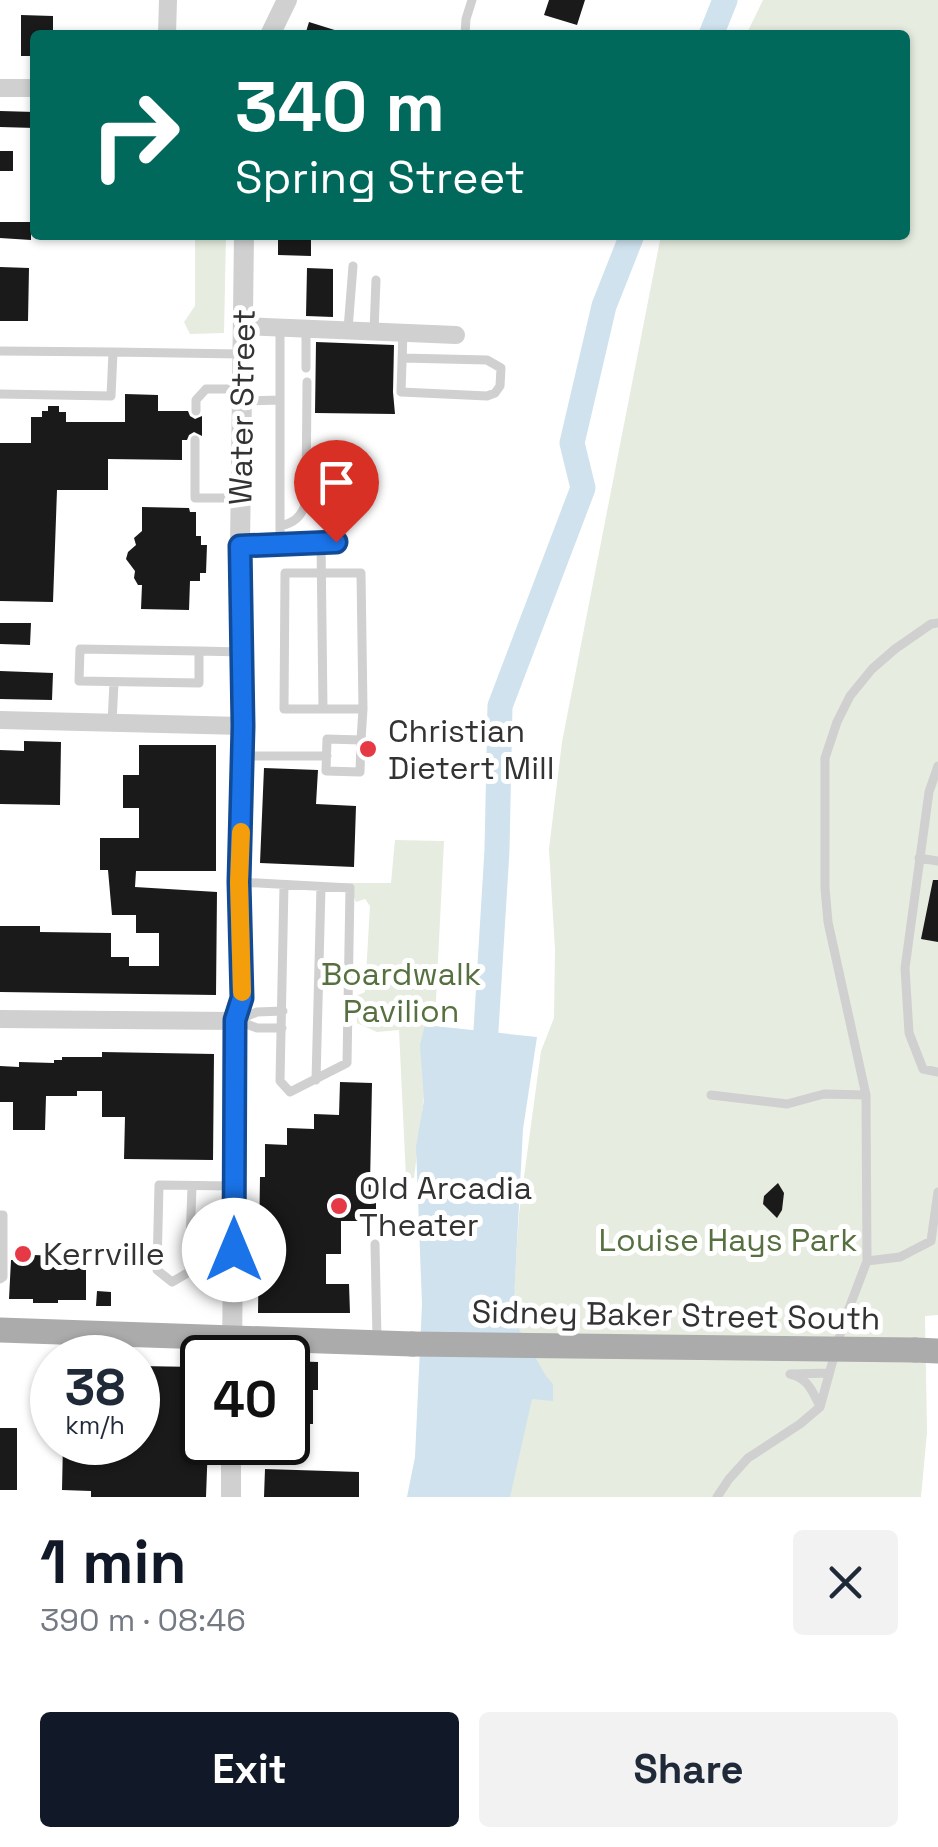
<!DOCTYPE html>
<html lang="en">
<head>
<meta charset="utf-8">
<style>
  body { margin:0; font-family:"Space Grotesk",sans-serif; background:#f2f2f3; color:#1f2937; height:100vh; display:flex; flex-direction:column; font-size:38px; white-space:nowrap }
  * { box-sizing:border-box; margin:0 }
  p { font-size:32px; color:#747a83 }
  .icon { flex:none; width:55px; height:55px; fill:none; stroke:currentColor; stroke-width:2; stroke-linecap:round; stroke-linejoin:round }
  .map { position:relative; height:1497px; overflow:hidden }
  .sheet { display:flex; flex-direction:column; background:#fff; flex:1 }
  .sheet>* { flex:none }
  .banner { position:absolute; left:30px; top:30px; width:880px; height:210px; border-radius:10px; box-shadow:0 2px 8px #0004; background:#00695c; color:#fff; overflow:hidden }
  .speed { position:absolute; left:30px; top:1335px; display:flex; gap:20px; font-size:50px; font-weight:700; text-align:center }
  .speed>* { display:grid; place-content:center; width:130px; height:130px; border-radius:50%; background:#fff; box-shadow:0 2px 8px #0004; line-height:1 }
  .speed small { font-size:25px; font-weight:400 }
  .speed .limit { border:5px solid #111; border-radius:15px; background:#fff; color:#111 }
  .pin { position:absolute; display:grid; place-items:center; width:85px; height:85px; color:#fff; margin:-102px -42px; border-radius:50% 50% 50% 0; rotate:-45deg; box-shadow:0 0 10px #0007 }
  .pin .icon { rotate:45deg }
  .me { position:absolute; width:110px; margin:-55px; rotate:0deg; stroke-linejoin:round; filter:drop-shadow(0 0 8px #0008) }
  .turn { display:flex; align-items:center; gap:35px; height:210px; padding:0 40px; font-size:45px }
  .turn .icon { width:130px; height:130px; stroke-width:2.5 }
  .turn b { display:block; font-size:70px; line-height:85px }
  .round { display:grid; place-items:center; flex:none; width:105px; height:105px; border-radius:10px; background:#f2f2f3 }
  .headline { display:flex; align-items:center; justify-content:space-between; height:170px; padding:0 40px }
  h1 { font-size:60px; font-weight:600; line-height:75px; color:#111827 }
  .primary-button { display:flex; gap:20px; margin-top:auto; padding:20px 40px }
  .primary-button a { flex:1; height:115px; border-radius:10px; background:#111827; color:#fff; font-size:40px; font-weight:600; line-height:115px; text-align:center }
  .primary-button a+a { background:#f2f2f3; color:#1f2937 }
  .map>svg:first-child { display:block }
  .green { fill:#e6ecdf }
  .water { fill:#cfe2ee }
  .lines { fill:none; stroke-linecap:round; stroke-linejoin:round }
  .river { stroke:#cfe2ee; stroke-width:25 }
  .building { fill:#1a1a1a }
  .service { stroke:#d0d0d0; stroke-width:9 }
  .minor { stroke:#d0d0d0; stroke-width:18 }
  .tertiary { stroke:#d0d0d0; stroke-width:20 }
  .primary { stroke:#ababab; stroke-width:25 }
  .primary-bridge { stroke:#ababab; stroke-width:25 }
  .route-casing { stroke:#114b97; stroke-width:25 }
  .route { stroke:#1a73e8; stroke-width:18 }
  .slow { stroke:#f59e0b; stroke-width:18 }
  .poi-dot { fill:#e63946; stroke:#fff; stroke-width:4 }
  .labels { text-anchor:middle; stroke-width:10; stroke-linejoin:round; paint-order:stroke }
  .street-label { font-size:32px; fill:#333; stroke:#fff }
  .poi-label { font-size:32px; fill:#333; stroke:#fff; text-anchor:start }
  .park-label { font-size:32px; fill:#56703f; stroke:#fff }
</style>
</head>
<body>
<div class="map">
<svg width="938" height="1497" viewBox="0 0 938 1497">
  <rect width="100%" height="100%" fill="#fff"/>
  <path class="green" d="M763,0H938V1315L925,1316L927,1432L921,1497H501L519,1214L541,1051L554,1018L555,950L549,849L562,742L661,235H905V35H746Z
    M195,235H226L224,333L190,334L184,322L195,306Z
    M395,840L444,841L436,1000L414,1178H406L399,1030L377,1032L357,1023L356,996L365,992L370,906L365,899L356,902L351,890L340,883H391Z"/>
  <path class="water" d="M425,1025L537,1037L523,1129L513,1319L546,1376L553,1384V1401L532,1399L510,1497H407L415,1457L422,1304L416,1147L424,1100L420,1045Z"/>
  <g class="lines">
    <path class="river" d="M711,35L725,0
      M484,1063L497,850L500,706L583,488L572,443L604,306L632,235"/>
  </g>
  <path class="building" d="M549,0H585L577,25L544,15Z
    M21,15L53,16V35H35V56H21Z
    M309,22L341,32V35H305Z
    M0,111L35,112V128L0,127Z
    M0,151H13V171H0Z
    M0,222H31V240L0,238Z
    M278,235H311V256L278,255Z
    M0,267L29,268L28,321H0Z
    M307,268L333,269V317L306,316Z
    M316,342L394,345L393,392L395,414L315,413Z
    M125,394L158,395V411H188L190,416L195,419L202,416V436L194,432L189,435L187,440H182V460L108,459V490H57L53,602L0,601V443H31V417H42V411H48V406H59V412H66V422H125Z
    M142,507L189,508L190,512H196V536H201V545H207L206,573H200V581H190L189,610L141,609L142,585H138L134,578L135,571L126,559L128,552L136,545L134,538L142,531Z
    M0,623H31L30,645L0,644Z
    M0,671L53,673L52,700L0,699Z
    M24,741L61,742L60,805L0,804V750L24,751Z
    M139,745H216V871H136L135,887L217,892L216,995L0,992V926H40V932L111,933V957H129V966H159V933H136V915H112L108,870H100V838H139V808H123V775H139Z
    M264,768L318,770L316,804L356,806L354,867L260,863Z
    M933,880H938V942L921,939Z
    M102,1052L214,1054L213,1160L124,1159L125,1117H102V1091H77V1096H46L45,1130H13V1102H0V1066L19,1067V1062L54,1063V1060H62V1057H102Z
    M340,1082L372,1083L370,1185H376V1221H341V1254H326V1284H349L350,1313H258L260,1177H265V1144L287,1145V1128L314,1129V1114L339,1115Z
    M778,1183L784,1193L782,1210L777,1218L763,1204L764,1196Z
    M33,1255L62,1256L61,1260H86V1300H58V1303H33V1299H9L11,1260H33Z
    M97,1291L111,1292V1306H96Z
    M288,1361L318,1362V1390H313V1424H288Z
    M138,1366L198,1367V1387H202V1442H208L206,1497H91V1491L62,1490L63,1442H138Z
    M0,1428H17V1490H0Z
    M265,1469L359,1472V1497H264Z"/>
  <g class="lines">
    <path class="service" d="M465,35L466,19L472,0
      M348,329L353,266
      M306,330V368
      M374,331L376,280
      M0,351L113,352
      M402,358L487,360L501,368L500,386L495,393L487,396L401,392L403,332
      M0,394L111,396L113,352L240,354
      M243,401L280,400
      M196,411V400L206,389H242
      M195,440V498H238
      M280,526C294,523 301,517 306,503L307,382
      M321,542L323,709
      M280,543V328
      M80,649L199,651V683L79,681Z
      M199,651L242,652
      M112,723L114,682
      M327,739L361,740L360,772L326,771Z
      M361,740L363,709L361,573H285L284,709H363
      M243,756H327
      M938,766L929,792L905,968L909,1033L923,1069L938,1072
      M919,858L938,861
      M239,882L350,888L347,1063L290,1092L280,1081L284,885
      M238,1020L257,1012L283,1011
      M238,1021L257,1028H282
      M316,1080L321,887
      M711,1095L787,1104L824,1094L866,1095
      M192,1186L189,1272L172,1282L157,1270L159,1185L234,1186
      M0,1215H3V1277L0,1279
      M375,1244L377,1340
      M867,1261L900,1257L931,1241L938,1192
      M790,1374C808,1378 812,1391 820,1406
      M792,1374L829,1373
      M717,1497L729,1479L748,1458L800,1424L820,1407L843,1324L867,1261L866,1095L828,922L825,888V758L837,722L850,696L872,669L895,649L931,624L938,623"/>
    <path class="minor" d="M167,35L168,0
      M0,88H35
      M242,326L456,335
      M240,546L336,542
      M0,720L243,726
      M0,1019L235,1021"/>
    <path class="tertiary" d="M270,35L287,0
      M232,1358L235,1021L243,998L239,882L243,726L240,546L244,235
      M231,1497V1442"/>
    <path class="primary" d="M0,1330L412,1344
      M915,1350L938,1351"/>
    <path class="primary-bridge" d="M412,1344L915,1350"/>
  </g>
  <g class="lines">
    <defs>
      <path id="route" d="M234,1250L235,1020L242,998L239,882L243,726L240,546L336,542"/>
    </defs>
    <use href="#route" class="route-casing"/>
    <use href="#route" class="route"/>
    <path class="slow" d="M241,832L239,882L242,992"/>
  </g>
  <g class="poi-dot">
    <circle cx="368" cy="749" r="10"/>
    <circle cx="339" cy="1206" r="10"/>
    <circle cx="23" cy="1254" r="10"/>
  </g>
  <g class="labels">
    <g class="street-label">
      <text transform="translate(242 407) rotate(-89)" y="11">Water Street</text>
      <text transform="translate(676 1315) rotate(1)" y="11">Sidney Baker Street South</text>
    </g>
    <g class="poi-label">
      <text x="388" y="742">Christian<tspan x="388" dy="37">Dietert Mill</tspan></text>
      <text x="359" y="1199">Old Arcadia<tspan x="359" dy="37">Theater</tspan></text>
      <text x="43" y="1265">Kerrville</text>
    </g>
    <g class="park-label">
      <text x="401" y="985">Boardwalk<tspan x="401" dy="37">Pavilion</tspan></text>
      <text x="728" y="1251">Louise Hays Park</text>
    </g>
  </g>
</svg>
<div class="speed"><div>38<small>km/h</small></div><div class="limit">40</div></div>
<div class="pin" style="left:336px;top:542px;background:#d93025"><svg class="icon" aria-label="arrive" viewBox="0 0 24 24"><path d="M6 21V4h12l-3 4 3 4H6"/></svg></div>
<svg class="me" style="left:234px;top:1250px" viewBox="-20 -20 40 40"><circle r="19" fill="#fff"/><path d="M0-13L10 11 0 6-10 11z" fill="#1a73e8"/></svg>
<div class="banner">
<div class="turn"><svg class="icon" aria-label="right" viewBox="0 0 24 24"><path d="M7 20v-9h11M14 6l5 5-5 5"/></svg><div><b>340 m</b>Spring Street</div></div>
</div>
</div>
<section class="sheet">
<div class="headline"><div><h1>1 min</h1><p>390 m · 08:46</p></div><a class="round"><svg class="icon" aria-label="close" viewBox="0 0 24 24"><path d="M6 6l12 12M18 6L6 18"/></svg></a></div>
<div class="primary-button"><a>Exit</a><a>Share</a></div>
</section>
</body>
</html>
